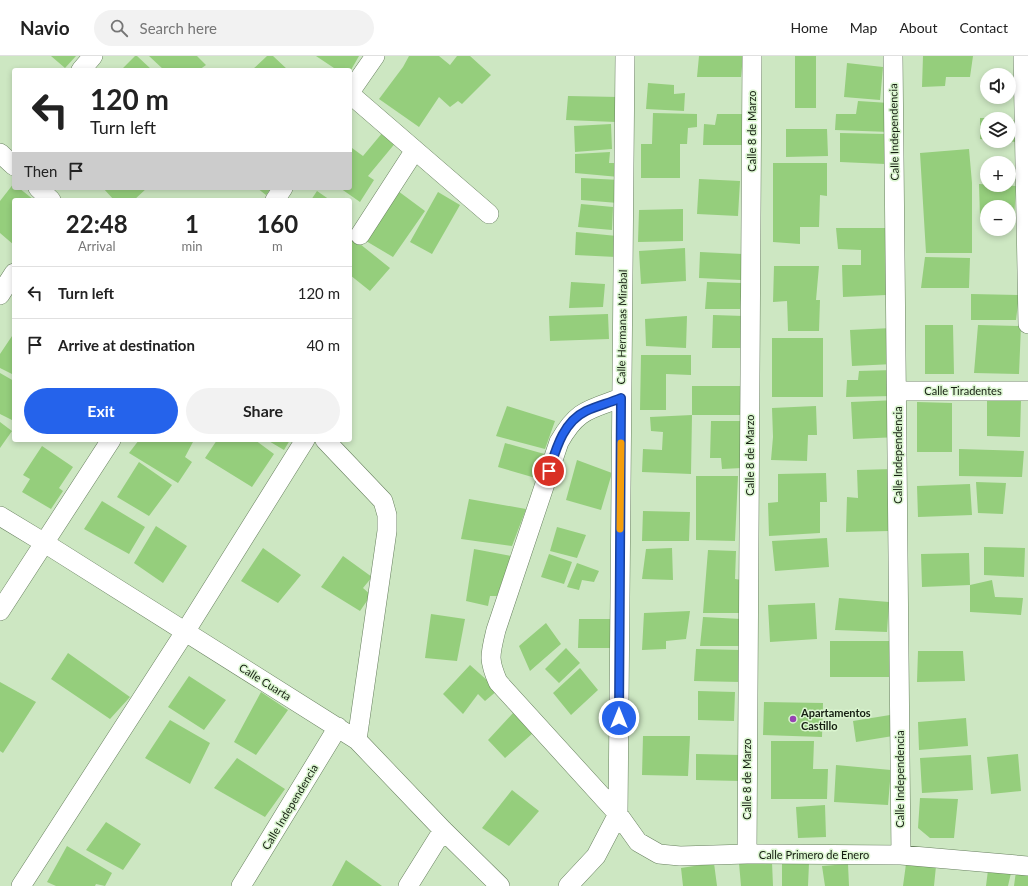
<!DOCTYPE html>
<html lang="en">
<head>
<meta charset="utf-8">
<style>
  body { margin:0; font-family:Lato,sans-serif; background:#f2f2f2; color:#222; height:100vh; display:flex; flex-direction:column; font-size:15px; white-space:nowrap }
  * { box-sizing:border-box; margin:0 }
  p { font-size:13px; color:#767676 }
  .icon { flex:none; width:22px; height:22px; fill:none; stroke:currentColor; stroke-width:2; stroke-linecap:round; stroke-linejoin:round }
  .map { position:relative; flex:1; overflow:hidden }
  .side { position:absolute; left:12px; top:142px; width:340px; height:244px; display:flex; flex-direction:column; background:#fff; border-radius:4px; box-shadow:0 2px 6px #0003 }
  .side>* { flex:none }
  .guide { position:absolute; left:12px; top:12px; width:340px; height:122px; border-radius:4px; box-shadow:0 2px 6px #0003; background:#fff; color:#222; overflow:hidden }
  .buttons { position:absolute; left:980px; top:12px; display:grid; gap:8px }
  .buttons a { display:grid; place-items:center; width:36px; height:36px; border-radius:50%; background:#fff; box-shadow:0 2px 6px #0003; font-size:20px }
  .pin { position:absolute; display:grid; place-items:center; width:34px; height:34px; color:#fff; margin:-17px; border:2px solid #fff; border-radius:50%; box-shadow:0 1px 4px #0007 }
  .me { position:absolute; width:44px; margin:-22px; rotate:0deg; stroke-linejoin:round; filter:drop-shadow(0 0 3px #0008) }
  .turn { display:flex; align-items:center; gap:14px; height:84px; padding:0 12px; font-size:18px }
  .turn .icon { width:52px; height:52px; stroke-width:2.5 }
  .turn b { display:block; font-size:28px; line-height:34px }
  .then { display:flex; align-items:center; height:38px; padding:0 12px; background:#0003; gap:8px; font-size:15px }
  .eta { display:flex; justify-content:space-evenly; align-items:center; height:68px; text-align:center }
  .eta b { font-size:24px; font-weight:700; line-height:28px }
  .cta { display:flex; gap:8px; margin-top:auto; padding:8px 12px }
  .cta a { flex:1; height:46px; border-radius:24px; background:#2563eb; color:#fff; font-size:16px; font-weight:700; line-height:46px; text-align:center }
  .cta a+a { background:#f2f2f2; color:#222 }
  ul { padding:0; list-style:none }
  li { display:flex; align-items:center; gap:12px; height:52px; padding:0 12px; border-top:1px solid #e0e0e0 }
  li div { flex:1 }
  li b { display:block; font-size:15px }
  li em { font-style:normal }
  header { display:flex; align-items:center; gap:24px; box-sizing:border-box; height:56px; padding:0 20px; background:#fff; border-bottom:1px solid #e0e0e0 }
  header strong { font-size:19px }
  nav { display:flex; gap:22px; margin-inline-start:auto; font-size:14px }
  .search { width:280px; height:36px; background:#f2f2f2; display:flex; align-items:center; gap:10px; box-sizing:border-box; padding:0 14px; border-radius:22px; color:#767676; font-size:15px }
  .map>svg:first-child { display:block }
  .building { fill:#95ce7c }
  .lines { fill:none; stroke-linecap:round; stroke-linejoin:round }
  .street-casing { stroke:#68805f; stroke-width:20 }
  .street { stroke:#fff; stroke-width:19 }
  .route-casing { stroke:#184099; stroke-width:10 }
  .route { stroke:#2563eb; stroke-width:7 }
  .slow { stroke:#f59e0b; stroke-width:7 }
  .poi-dot { fill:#9744b3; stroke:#daf5cf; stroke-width:1.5 }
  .labels { text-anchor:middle; stroke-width:3; stroke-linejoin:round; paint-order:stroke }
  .street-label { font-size:11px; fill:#151e11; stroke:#daf5cf }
  .poi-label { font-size:11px; font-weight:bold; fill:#151e11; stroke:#daf5cf; text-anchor:start }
</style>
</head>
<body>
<header>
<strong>Navio</strong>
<div class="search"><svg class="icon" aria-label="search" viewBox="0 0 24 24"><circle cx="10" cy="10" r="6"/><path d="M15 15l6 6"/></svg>Search here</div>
<nav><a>Home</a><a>Map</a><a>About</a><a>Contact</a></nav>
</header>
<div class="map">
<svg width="1028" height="830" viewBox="0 0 1028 830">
  <rect width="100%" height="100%" fill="#cde7c2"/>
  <path class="building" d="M51,0H76L65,12Z
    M135,0H137L152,14H121Z
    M149,0H197L206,9L199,14H164Z
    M267,0H273L288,14H252Z
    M316,0H359L351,14H337Z
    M409,0H439L450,9L457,0H470L491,19L462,48L458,45L450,51L439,41L419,71L379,43L403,11Z
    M699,0H743L741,21H697Z
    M795,0H816V52H795Z
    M923,0H973L970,21H946L945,30L922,31Z
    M847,7L883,11L880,44L844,41Z
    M648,27L674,29V38L685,37L684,55L646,53Z
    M568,40L619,41L616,66L566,64Z
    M858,45L889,47L890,76L835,74L836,58H856Z
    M653,57L697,58V71L688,72L687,88H680V122H641V88H652Z
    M717,58H745V89H703L704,68L715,69Z
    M980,62H987V84L980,83Z
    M1009,64H1017L1015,86L1009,85Z
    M611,68L612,93L575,96L574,70Z
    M786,73H827L828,100L786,101Z
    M383,76L397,85L368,120L374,124L360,146L340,132H350V96L352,92L363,100Z
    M840,77L886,78L885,108L840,106Z
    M969,93L972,127V197H926L920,97Z
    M610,96L609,107H621L619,121L575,117V98Z
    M773,107H827V140L820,139L819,171H800V188L773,186Z
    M581,122L620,124L618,147L581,144Z
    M699,123L740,125L738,160L697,158Z
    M14,127V132H19L34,144H14V189L0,177V145Z
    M979,128L1016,130L1014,163H1009V151H987V162H980Z
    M103,132H147L134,144H114Z
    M257,132H271L266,139Z
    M317,135L330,144H311Z
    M398,135L425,155L393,201L366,185Z
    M438,136L460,149L432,198L410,186Z
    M581,148L613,151L612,174L578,171Z
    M683,153V185L638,186L639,154Z
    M836,172H888L886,239L843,241L842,209H861V194L838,193Z
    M576,176L617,180L616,201L575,199Z
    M350,180L390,212L370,235L350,219Z
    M685,192L686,225L641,228L639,195Z
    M700,196L743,198L741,224L699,222Z
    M925,201L970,202L969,232H921Z
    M774,210H819L816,244H820L819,275H788L787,245L773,246Z
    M571,226L605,228L603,251L569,252Z
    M707,226L742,227L740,253H705Z
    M971,238L1019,239L1016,264H971Z
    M608,258L609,283L550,285L549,260Z
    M713,259L744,260L743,292H712Z
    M687,260L686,292L646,290L645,263Z
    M925,269H953L954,318H925Z
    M978,269L1021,270L1019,318L974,317Z
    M892,272L894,308L852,310L850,274Z
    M14,277V319L0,312V298Z
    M772,282H823V341H772Z
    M641,299H691V319L666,318V354H640Z
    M894,314L893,340L846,341L847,324H858L859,315Z
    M0,317L14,325V365L0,358Z
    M692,330H741L740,359H692Z
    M987,343L1021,345L1020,381L987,380Z
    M897,344L899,381L853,383L851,346Z
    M917,346L952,347V396H917Z
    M507,350L555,365L545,393L496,380Z
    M816,350L817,379H808L807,405L771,404L773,381L772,352Z
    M692,359L691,418L642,416L643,393L662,394L663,376L651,375L650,361Z
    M711,365H742V412L722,413L721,402H710Z
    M0,366L12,375L0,392Z
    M139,384H194L185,401L192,406L178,427L129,397Z
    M217,384H255L274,398L252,431L205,402Z
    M267,384H290L284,394Z
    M505,387L548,399L539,423L498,411Z
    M42,390L73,411L59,432L63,435L51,453L22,436L30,423L23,419Z
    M959,393L1024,395L1022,421L959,420Z
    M577,404L612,417L601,454L566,444Z
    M139,406L172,429L149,460L117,441Z
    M893,413L889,475L846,476L847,441L858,442L857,414Z
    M826,417L827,446H820V477L769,480L768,447L778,446V418Z
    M696,420H738L735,485L696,484Z
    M976,426L1006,427L1003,458L978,457Z
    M970,428L972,459L918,461L917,430Z
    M469,443L526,453L512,490L461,483Z
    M102,445L145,471L129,498L84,473Z
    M643,455L690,456L689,485H642Z
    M156,470L187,490L163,527L134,507Z
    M557,471L586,479L577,502L550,495Z
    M827,482L829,511L775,515L772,485Z
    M984,491L1025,492L1024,521L984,519Z
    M263,492L301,519L278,547L241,525Z
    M672,492L673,524L642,523L646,493Z
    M474,493L511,500L497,540H490L488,550L466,545Z
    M708,494L736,495L735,523L742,524L741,557H703Z
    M969,497L970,529L992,524L995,541L1023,542L1021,559L970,556V529L922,531L921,498Z
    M549,498L572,506L564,528L541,521Z
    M343,500L372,521L363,532L371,539L360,555L321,531Z
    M577,507L599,515L594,526L582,524L579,534L567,531Z
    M839,542L889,546L887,576L835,574Z
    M815,547L817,583L770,586L768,549Z
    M690,555L686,583L666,585V593L642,594L644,557Z
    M431,558L465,563L457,605L425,602Z
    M703,561L741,563L739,590H700Z
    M579,563H613L612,592H578Z
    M546,567L561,588L530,615L519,590Z
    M830,585H889V621H830Z
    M566,592L580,607L559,627L545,613Z
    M696,593L741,594L740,626L694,625Z
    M918,595H963L965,625L917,626Z
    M68,597L130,641L110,663L51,623Z
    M470,609L498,634L485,645L478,638L463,658L443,638Z
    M580,612L598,634L571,659L553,637Z
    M189,620L226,644L204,674L168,651Z
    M0,626L36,646L3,697L0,695Z
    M698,635L735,636L734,665L698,664Z
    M261,636L288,654L256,699L234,686Z
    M764,646L823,647L822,681L763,679Z
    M513,657L533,677L505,702L488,684Z
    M890,659L893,680L856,686L853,665Z
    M966,662L968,690L919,694L918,666Z
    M170,664L210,687L190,728L145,702Z
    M643,680H690L688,720L642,719Z
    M771,685H814L813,713H828L827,743H771Z
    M696,698L740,699V725L696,724Z
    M1018,698L1021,735L991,738L987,701Z
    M971,699L973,734L922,737L920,702Z
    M237,702L285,733L265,761L214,732Z
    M836,709L891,714L888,749L834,746Z
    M512,734L539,755L509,790L482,772Z
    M920,742L958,743L954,782H930L918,772Z
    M825,749L826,781L798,782L796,751Z
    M106,766L141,788L123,814L86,794Z
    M67,790L112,817L105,830L96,828L95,830H56L47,826Z
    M346,804L382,830H332Z
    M772,806L773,830H741L739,807Z
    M714,807L717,830H683L681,812Z
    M782,807H809L808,830H782Z
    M848,808L849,830H825L822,810Z
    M906,808L936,810L934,830H903Z
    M988,814L1011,817L1008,830H986Z
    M1016,815L1028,817V830H1014Z"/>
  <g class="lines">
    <defs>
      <path id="street" d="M893,0L901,799
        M1023,0L1028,268
        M81,14L93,0
        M350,36L375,0
        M350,38L489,158
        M0,97L14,110
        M38,132L51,144
        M275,144L283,132
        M360,179L415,94
        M0,239L14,217
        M897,335H1028
        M621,342C588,354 577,354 559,386L496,574C490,599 488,603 498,626L618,758L638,786L659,798L680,800L747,798L901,799L1028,810
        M325,384L383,445L387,459V475L357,684
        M0,460L43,486L357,684L443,774L500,830
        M0,555L111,384
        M747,798L752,0
        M21,830L185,576L305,384
        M241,830L338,671
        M408,830L443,774
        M568,830L596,800L618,758L625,0"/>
    </defs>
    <use href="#street" class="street-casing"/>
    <use href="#street" class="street"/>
  </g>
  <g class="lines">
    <defs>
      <path id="route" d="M549,415C556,393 563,366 586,355C597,350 609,347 621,342L619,662"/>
    </defs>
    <use href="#route" class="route-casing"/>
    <use href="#route" class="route"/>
    <path class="slow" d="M620,473L621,387"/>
  </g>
  <circle class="poi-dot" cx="793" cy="663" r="4"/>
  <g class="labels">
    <g class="street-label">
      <text transform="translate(752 75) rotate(-90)" y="4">Calle 8 de Marzo</text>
      <text transform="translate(894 76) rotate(-91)" y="4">Calle Independencia</text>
      <text transform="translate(622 271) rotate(-89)" y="4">Calle Hermanas Mirabal</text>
      <text x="963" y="339">Calle Tiradentes</text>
      <text transform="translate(750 399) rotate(-90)" y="4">Calle 8 de Marzo</text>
      <text transform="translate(898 399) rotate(-90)" y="4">Calle Independencia</text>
      <text transform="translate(265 626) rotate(32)" y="4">Calle Cuarta</text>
      <text transform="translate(747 723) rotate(-90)" y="4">Calle 8 de Marzo</text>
      <text transform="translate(900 723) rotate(-90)" y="4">Calle Independencia</text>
      <text transform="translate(290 751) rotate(-59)" y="4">Calle Independencia</text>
      <text x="814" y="803">Calle Primero de Enero</text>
    </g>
    <g class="poi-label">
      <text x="801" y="661">Apartamentos<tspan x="801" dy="13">Castillo</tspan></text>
    </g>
  </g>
</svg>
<div class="buttons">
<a><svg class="icon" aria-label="sound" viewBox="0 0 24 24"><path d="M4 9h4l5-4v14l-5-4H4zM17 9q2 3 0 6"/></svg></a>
<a><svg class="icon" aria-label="layers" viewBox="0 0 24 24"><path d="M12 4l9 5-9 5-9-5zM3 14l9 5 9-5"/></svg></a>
<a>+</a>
<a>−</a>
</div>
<div class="pin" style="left:549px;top:415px;background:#d93025"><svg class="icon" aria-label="arrive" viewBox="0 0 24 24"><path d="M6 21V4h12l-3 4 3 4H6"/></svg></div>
<svg class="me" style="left:619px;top:662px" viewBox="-20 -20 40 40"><circle r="17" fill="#2563eb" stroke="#fff" stroke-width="3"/><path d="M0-11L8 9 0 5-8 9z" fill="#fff"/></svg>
<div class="guide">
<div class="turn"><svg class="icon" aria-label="left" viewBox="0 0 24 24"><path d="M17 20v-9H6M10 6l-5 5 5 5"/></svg><div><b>120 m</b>Turn left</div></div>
<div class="then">Then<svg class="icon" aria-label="arrive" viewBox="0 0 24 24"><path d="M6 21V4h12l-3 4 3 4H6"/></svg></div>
</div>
<section class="side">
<div class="eta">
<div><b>22:48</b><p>Arrival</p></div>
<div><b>1</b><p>min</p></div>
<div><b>160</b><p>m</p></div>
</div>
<ul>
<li><svg class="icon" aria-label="left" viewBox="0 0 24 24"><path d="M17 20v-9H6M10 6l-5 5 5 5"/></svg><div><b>Turn left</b></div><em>120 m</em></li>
<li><svg class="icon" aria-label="arrive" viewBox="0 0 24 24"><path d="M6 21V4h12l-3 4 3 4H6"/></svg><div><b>Arrive at destination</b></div><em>40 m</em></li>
</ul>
<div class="cta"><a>Exit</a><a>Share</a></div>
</section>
</div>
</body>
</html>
